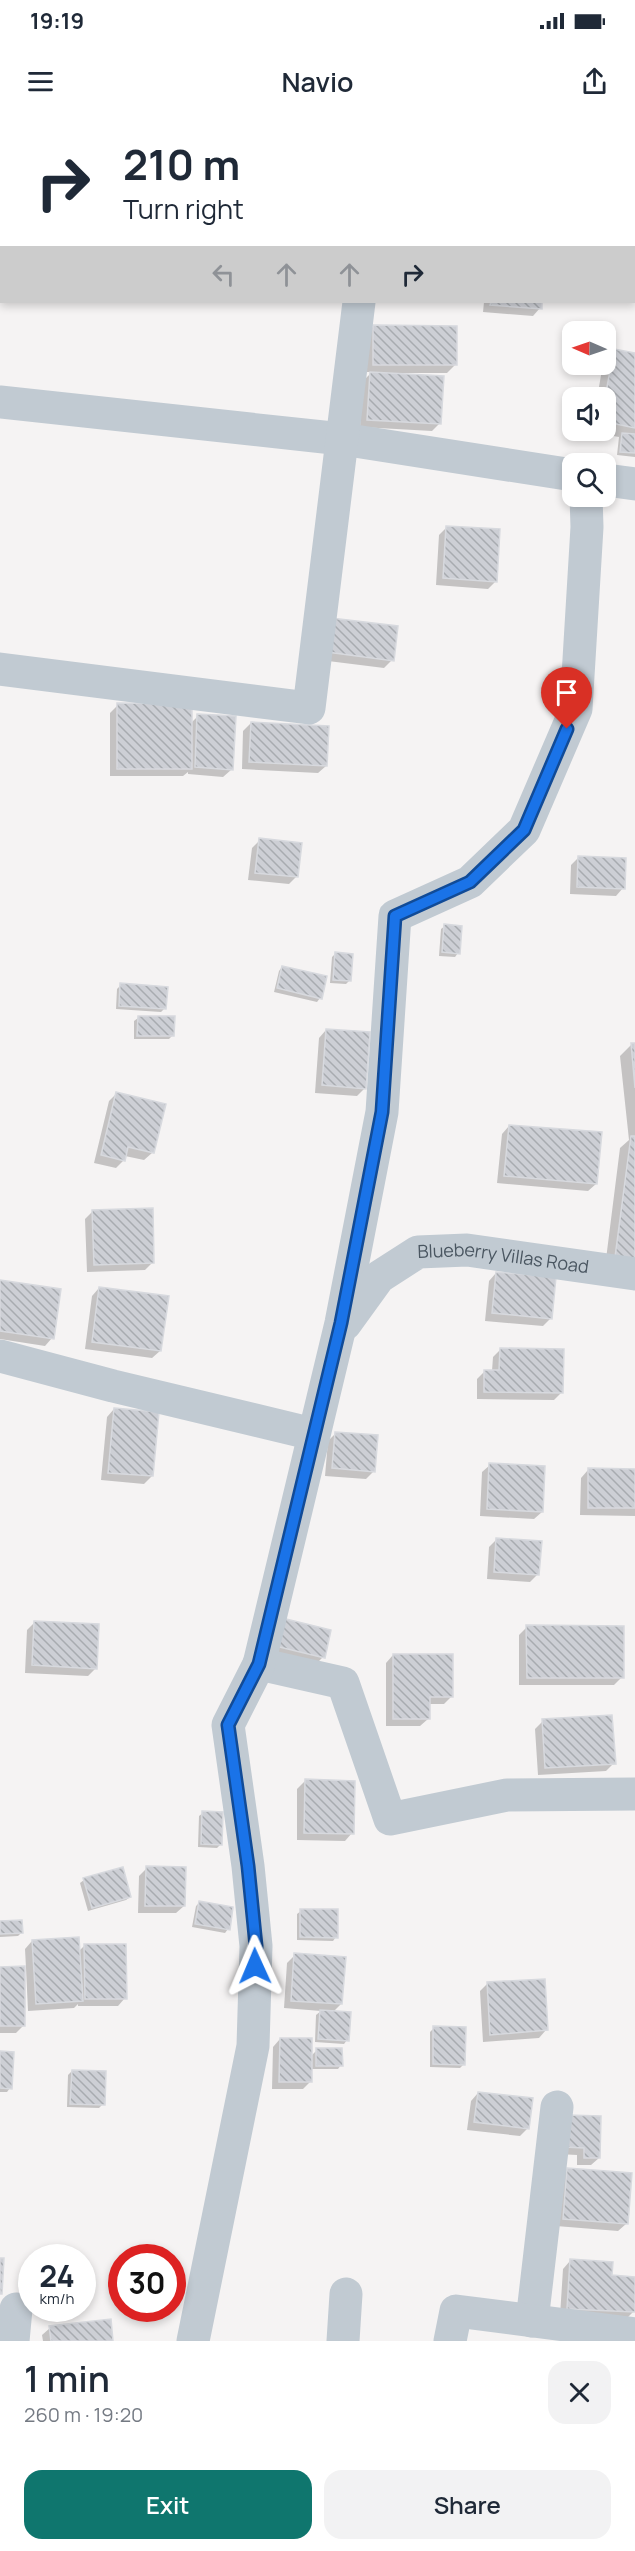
<!DOCTYPE html>
<html lang="en">
<head>
<meta charset="utf-8">
<style>
  body { margin:0; font-family:Manrope,sans-serif; background:#f2f2f3; color:#1f2937; height:100vh; display:flex; flex-direction:column; font-size:22px; white-space:nowrap }
  * { box-sizing:border-box; margin:0 }
  p { font-size:20px; color:#747a83 }
  .icon { flex:none; width:33px; height:33px; fill:none; stroke:currentColor; stroke-width:2; stroke-linecap:round; stroke-linejoin:round }
  .map { position:relative; height:2221px; overflow:hidden }
  .sheet { display:flex; flex-direction:column; background:#fff; flex:1 }
  .sheet>* { flex:none }
  .top-card { position:absolute; left:0px; top:0px; width:636px; height:183px; box-shadow:0 3px 9px #0003; background:#fff; color:#1f2937; overflow:hidden }
  .needle { width:39px; rotate:272deg }
  .fabs { position:absolute; left:562px; top:201px; display:grid; gap:12px }
  .fabs a { display:grid; place-items:center; width:54px; height:54px; border-radius:12px; background:#fff; box-shadow:0 3px 9px #0003; font-size:30px }
  .speed { position:absolute; left:18px; top:2124px; display:flex; gap:12px; font-size:30px; font-weight:700; text-align:center }
  .speed>* { display:grid; place-content:center; width:78px; height:78px; border-radius:50%; background:#fff; box-shadow:0 3px 9px #0003; line-height:1 }
  .speed small { font-size:15px; font-weight:400 }
  .speed .limit { border:9px solid #d22; background:#fff; color:#111 }
  .pin { position:absolute; display:grid; place-items:center; width:51px; height:51px; color:#fff; margin:-62px -26px; border-radius:50% 50% 50% 0; rotate:-45deg; box-shadow:0 0 6px #0007 }
  .pin .icon { rotate:45deg }
  .me { position:absolute; width:66px; margin:-33px; rotate:359deg; stroke-linejoin:round; filter:drop-shadow(0 0 4px #0008) }
  .turn { display:flex; align-items:center; gap:21px; height:126px; padding:0 24px; font-size:27px }
  .turn .icon { width:78px; height:78px; stroke-width:2.5 }
  .turn b { display:block; font-size:42px; line-height:51px }
  .lanes { display:flex; align-items:center; height:57px; padding:0 24px; background:#0003; justify-content:center; gap:30px; direction:ltr }
  .lanes .off { opacity:.35 }
  .round { display:grid; place-items:center; flex:none; width:63px; height:63px; border-radius:18px; background:#f2f2f3 }
  .overview { display:flex; align-items:center; justify-content:space-between; height:102px; padding:0 24px }
  h1 { font-size:36px; font-weight:600; line-height:45px }
  .primary-button { display:flex; gap:12px; margin-top:auto; padding:12px 24px }
  .primary-button a { flex:1; height:69px; border-radius:18px; background:#0f766e; color:#fff; font-size:24px; font-weight:600; line-height:69px; text-align:center }
  .primary-button a+a { background:#f2f2f3; color:#1f2937 }
  .status { display:flex; justify-content:space-between; align-items:center; height:42px; padding:0 30px; background:#fff; direction:ltr }
  .status svg { height:16px; fill:currentColor }
  header { display:flex; justify-content:space-between; align-items:center; height:78px; padding:0 24px; background:#fff; font-size:27px; font-weight:600 }
  .map>svg:first-child { display:block }
  .shadow { fill:#0003 }
  .building { fill:url(#building-back-hatch); stroke:#d7d9de; stroke-width:1.5 }
  .lines { fill:none; stroke-linecap:round; stroke-linejoin:round }
  .street { stroke:#c1cad2; stroke-width:33 }
  .route-casing { stroke:#114b97; stroke-width:15 }
  .route { stroke:#1a73e8; stroke-width:10 }
  .labels { text-anchor:middle; stroke-width:4.5; stroke-linejoin:round; paint-order:stroke }
  .street-label { font-size:18px; fill:#4a5661; stroke:#fff }
</style>
</head>
<body>
<div class="status"><b>19:19</b><svg viewBox="0 0 49 12"><path d="M0 12V9h3v3zM5 12V6h3v6zM10 12V3h3v9zM15 12V0h3v12zM26 1h20v11H26zM47 4h2v5h-2z"/></svg></div>
<header><svg class="icon" aria-label="menu" viewBox="0 0 24 24"><path d="M4 6h16M4 12h16M4 18h16"/></svg>Navio<svg class="icon" aria-label="share" viewBox="0 0 24 24"><path d="M12 15V3M7 8l5-5 5 5M5 13v7h14v-7"/></svg></header>
<div class="map">
<svg width="635" height="2221" viewBox="0 0 635 2221">
  <defs>
    <pattern id="building-back-hatch" width="6" height="6" patternUnits="userSpaceOnUse" patternTransform="scale(1.5)"><rect width="6" height="6" fill="#cdcfd5"/><path d="M-1 5l2 2M0 0l6 6M5-1l2 2" fill="none" stroke="#a8abb0"/></pattern>
  </defs>
  <rect width="100%" height="100%" fill="#f5f3f3"/>
  <path class="shadow" d="M610,0H635V37L634,2Z
    M484,182H541L540,188L533,196L483,192Z
    M374,206L455,245L447,253H400L440,303L432,311L360,307L363,261L372,252H366V214Z
    M614,230L635,234V337L617,335L619,317L590,312L606,310V278H597L603,244H606V239Z
    M447,407L495,462L488,469L436,465L439,415Z
    M332,499L392,540L384,548L320,540Z
    M118,585L191,603L198,596L231,650L223,657L188,654V652L183,656H110V593Z
    M251,603L326,646L318,653L242,649L243,611Z
    M260,720L297,756L289,764L248,760L252,728Z
    M578,738L623,768L616,776L570,774L571,745Z
    M445,806L458,833L455,837L439,836L441,809Z
    M335,834L350,860L346,864L330,863L332,837Z
    M282,847L320,878L317,882L274,872L279,851Z
    M121,865L164,889L161,892L116,889L117,869Z
    M138,898L173,915L169,919H134V901Z
    M326,910L365,968L357,976L315,973L319,918Z
    M635,924V1151L605,1147L620,1028L629,1020L620,936L631,925Z
    M116,974L152,1033L144,1040L125,1036L124,1040L116,1048L94,1043L109,981Z
    M509,1006L596,1064L588,1071L497,1063L502,1014Z
    M93,1091L153,1142L145,1150L87,1152L85,1099Z
    M496,1153L551,1198L543,1206L485,1201L489,1161Z
    M0,1162L52,1218L45,1226L0,1219Z
    M99,1168L160,1231L152,1238L85,1229L92,1176Z
    M501,1229L562,1272L554,1280L477,1279V1259L485,1251H492L493,1237Z
    M114,1289L152,1356L144,1364L101,1360L107,1297Z
    M336,1313L374,1351L366,1359L325,1356L328,1321Z
    M490,1345L542,1392L534,1399L480,1396L482,1352Z
    M588,1350L635,1351V1396L580,1395L581,1358Z
    M497,1419L538,1454L530,1462L487,1459L489,1427Z
    M35,1502L95,1549L88,1556L25,1553L27,1510Z
    M270,1506L323,1537L315,1545L264,1533Z
    M527,1507L622,1557L614,1565H519V1515Z
    M393,1535L452,1576L444,1584H428V1599L420,1606H386V1543Z
    M543,1601L614,1643L606,1651L538,1655L535,1609Z
    M305,1661L352,1713L345,1721L297,1720V1669Z
    M203,1693L221,1724L217,1728L198,1727L199,1696Z
    M147,1748L184,1786L176,1793H138L139,1756Z
    M84,1760L130,1777L126,1780L88,1791L80,1763Z
    M199,1783L228,1809L225,1813L192,1807L196,1786Z
    M301,1791L336,1817L333,1821L297,1820V1794Z
    M0,1803L21,1813L18,1816L0,1817Z
    M32,1821L78,1832L85,1825L125,1878L118,1886H78V1884L74,1888L28,1891L26,1848H23L24,1905L16,1913H0V1848H26L25,1829Z
    M295,1835L341,1884L332,1893L347,1920L344,1924L315,1922L316,1895L321,1891L284,1888L287,1843Z
    M487,1864L546,1910L539,1918L483,1922L480,1871Z
    M434,1908L464,1944L460,1948L430,1947V1912Z
    M280,1919L311,1936L317,1930L341,1945L338,1949H311V1961L303,1969H272L273,1927Z
    M0,1933L10,1968L7,1972H0Z
    M72,1951L103,1984L99,1988L67,1987L68,1955Z
    M478,1973L528,2008L520,2016L467,2010L471,1981Z
    M566,1997L599,2038L591,2045H577V2035L558,2034Z
    M567,2049L626,2104L618,2111L556,2106L560,2057Z
    M570,2141L611,2157L635,2158L633,2192L626,2199L560,2196L563,2149Z
    M50,2208L112,2221H43L42,2215Z"/>
  <path class="building" d="M491,182H542V189L490,185Z
    M373,205L457,206V245H373Z
    M614,229L635,233V308L606,302L605,278Z
    M370,252L444,256L441,304L367,300Z
    M622,313L635,314V333L620,332Z
    M446,406L500,409L497,462L443,458Z
    M331,498L398,506L394,541L327,532Z
    M117,583L192,584V649H117Z
    M197,594L236,596L233,650L195,647Z
    M251,602L329,606L327,646L249,642Z
    M259,718L302,723L298,757L255,753Z
    M578,736L626,738L625,769L577,767Z
    M444,804L462,806L460,834L442,832Z
    M335,832L353,834L351,861L333,860Z
    M282,846L327,856L322,879L277,868Z
    M120,863L168,867L166,889L119,886Z
    M138,896H175L174,916H137Z
    M326,909L370,912L366,969L322,965Z
    M631,923H635V968Z
    M116,972L166,984L154,1033L128,1027L125,1041L101,1035Z
    M509,1005L602,1012L597,1064L504,1056Z
    M631,1016H635V1139L615,1137Z
    M153,1088L154,1143L94,1145L92,1090Z
    M496,1152L556,1157L552,1199L492,1193Z
    M0,1160L61,1169L54,1219L0,1211Z
    M99,1167L169,1176L161,1231L92,1222Z
    M500,1228L564,1229L563,1273L484,1272V1250H499Z
    M114,1288L159,1292L153,1356L108,1353Z
    M335,1312L378,1315L375,1352L332,1348Z
    M489,1343L545,1346L543,1392L487,1389Z
    M588,1348L635,1349V1388H588Z
    M496,1418L542,1421L539,1455L494,1452Z
    M278,1497L331,1510L325,1538L271,1525Z
    M34,1501L99,1504L97,1549L32,1545Z
    M526,1505L624,1506V1558H527Z
    M393,1534H453V1577H430V1599H393Z
    M612,1595L616,1644L545,1648L542,1599Z
    M305,1659L355,1661L354,1714L304,1713Z
    M202,1691L223,1692L222,1725L201,1724Z
    M146,1746L186,1747L185,1786H145Z
    M123,1747L131,1777L92,1788L83,1758Z
    M199,1781L233,1787L230,1810L195,1804Z
    M300,1789H338V1818L300,1817Z
    M22,1800L23,1813L0,1814V1801Z
    M79,1817L83,1881L36,1884L32,1820Z
    M84,1824H126L127,1879H85Z
    M294,1833L346,1837L342,1884L291,1881Z
    M25,1846V1906H0V1847Z
    M545,1859L548,1910L490,1915L487,1862Z
    M320,1890L351,1892L349,1921L318,1919Z
    M433,1906L466,1907L465,1945L433,1944Z
    M280,1918H312V1962H279Z
    M316,1928H342L343,1946H316Z
    M0,1931L14,1932L12,1969L0,1968Z
    M72,1950L106,1951L105,1985L70,1984Z
    M478,1972L533,1978L529,2009L474,2002Z
    M566,1995L601,1996L600,2038H584V2028L565,2027Z
    M567,2048L632,2053L628,2104L563,2099Z
    M0,2138H4L2,2174H0Z
    M570,2139L613,2142L612,2155L635,2157V2192L567,2189Z
    M111,2199L113,2221H51L49,2206Z"/>
  <g class="lines">
    <g class="street">
      <path d="M295,2V0"/>
      <path d="M0,11H2"/>
      <path d="M634,82H635"/>
      <path d="M0,282L342,319L573,355"/>
      <path d="M606,360L635,364"/>
      <path d="M586,376L587,407L576,589L524,710L470,762L395,796L382,992L341,1203L259,1544L343,1563L390,1699L507,1675L635,1674"/>
      <path d="M0,549L309,588L359,182"/>
      <path id="s1" d="M345,1204L379,1157L418,1132L467,1130L635,1154"/>
      <path d="M0,1236L113,1266L313,1314"/>
      <path d="M532,2201L557,1987"/>
      <path d="M13,2221L16,2189"/>
      <path d="M193,2221L253,1926L256,1826L248,1746L228,1605L259,1544"/>
      <path d="M343,2221L346,2174"/>
      <path d="M450,2221L456,2191L635,2214"/>
    </g>
  </g>
  <g class="lines">
    <defs>
      <path id="route" d="M255,1846L256,1826L248,1746L228,1605L259,1544L341,1203L382,992L395,796L470,762L524,710L567,609"/>
    </defs>
    <use href="#route" class="route-casing"/>
    <use href="#route" class="route"/>
  </g>
  <g class="labels">
    <g class="street-label">
      <text dy="6" stroke="none"><textPath href="#s1" startOffset="190">Blueberry Villas Road</textPath></text>
    </g>
  </g>
</svg>
<div class="fabs">
<a><svg class="needle" viewBox="-14 -14 28 28"><path d="M0-13l5 13h-10z" fill="#e53935"/><path d="M0 13l5-13h-10z" fill="#747a83"/></svg></a>
<a><svg class="icon" aria-label="sound" viewBox="0 0 24 24"><path d="M4 9h4l5-4v14l-5-4H4zM17 9q2 3 0 6"/></svg></a>
<a><svg class="icon" aria-label="search" viewBox="0 0 24 24"><circle cx="10" cy="10" r="6"/><path d="M15 15l6 6"/></svg></a>
</div>
<div class="speed"><div>24<small>km/h</small></div><div class="limit">30</div></div>
<div class="pin" style="left:567px;top:609px;background:#d93025"><svg class="icon" aria-label="arrive" viewBox="0 0 24 24"><path d="M6 21V4h12l-3 4 3 4H6"/></svg></div>
<svg class="me" style="left:255px;top:1846px" viewBox="-20 -20 40 40"><path d="M0-17L14 15 0 8-14 15z" fill="#1a73e8" stroke="#fff" stroke-width="4"/></svg>
<div class="top-card">
<div class="turn"><svg class="icon" aria-label="right" viewBox="0 0 24 24"><path d="M7 20v-9h11M14 6l5 5-5 5"/></svg><div><b>210 m</b>Turn right</div></div>
<div class="lanes"><svg class="icon off" aria-label="left" viewBox="0 0 24 24"><path d="M17 20v-9H6M10 6l-5 5 5 5"/></svg><svg class="icon off" aria-label="ahead" viewBox="0 0 24 24"><path d="M12 20V5M6 11l6-6 6 6"/></svg><svg class="icon off" aria-label="ahead" viewBox="0 0 24 24"><path d="M12 20V5M6 11l6-6 6 6"/></svg><svg class="icon" aria-label="right" viewBox="0 0 24 24"><path d="M7 20v-9h11M14 6l5 5-5 5"/></svg></div>
</div>
</div>
<section class="sheet">
<div class="overview"><div><h1>1 min</h1><p>260 m · 19:20</p></div><a class="round"><svg class="icon" aria-label="close" viewBox="0 0 24 24"><path d="M6 6l12 12M18 6L6 18"/></svg></a></div>
<div class="primary-button"><a>Exit</a><a>Share</a></div>
</section>
</body>
</html>
